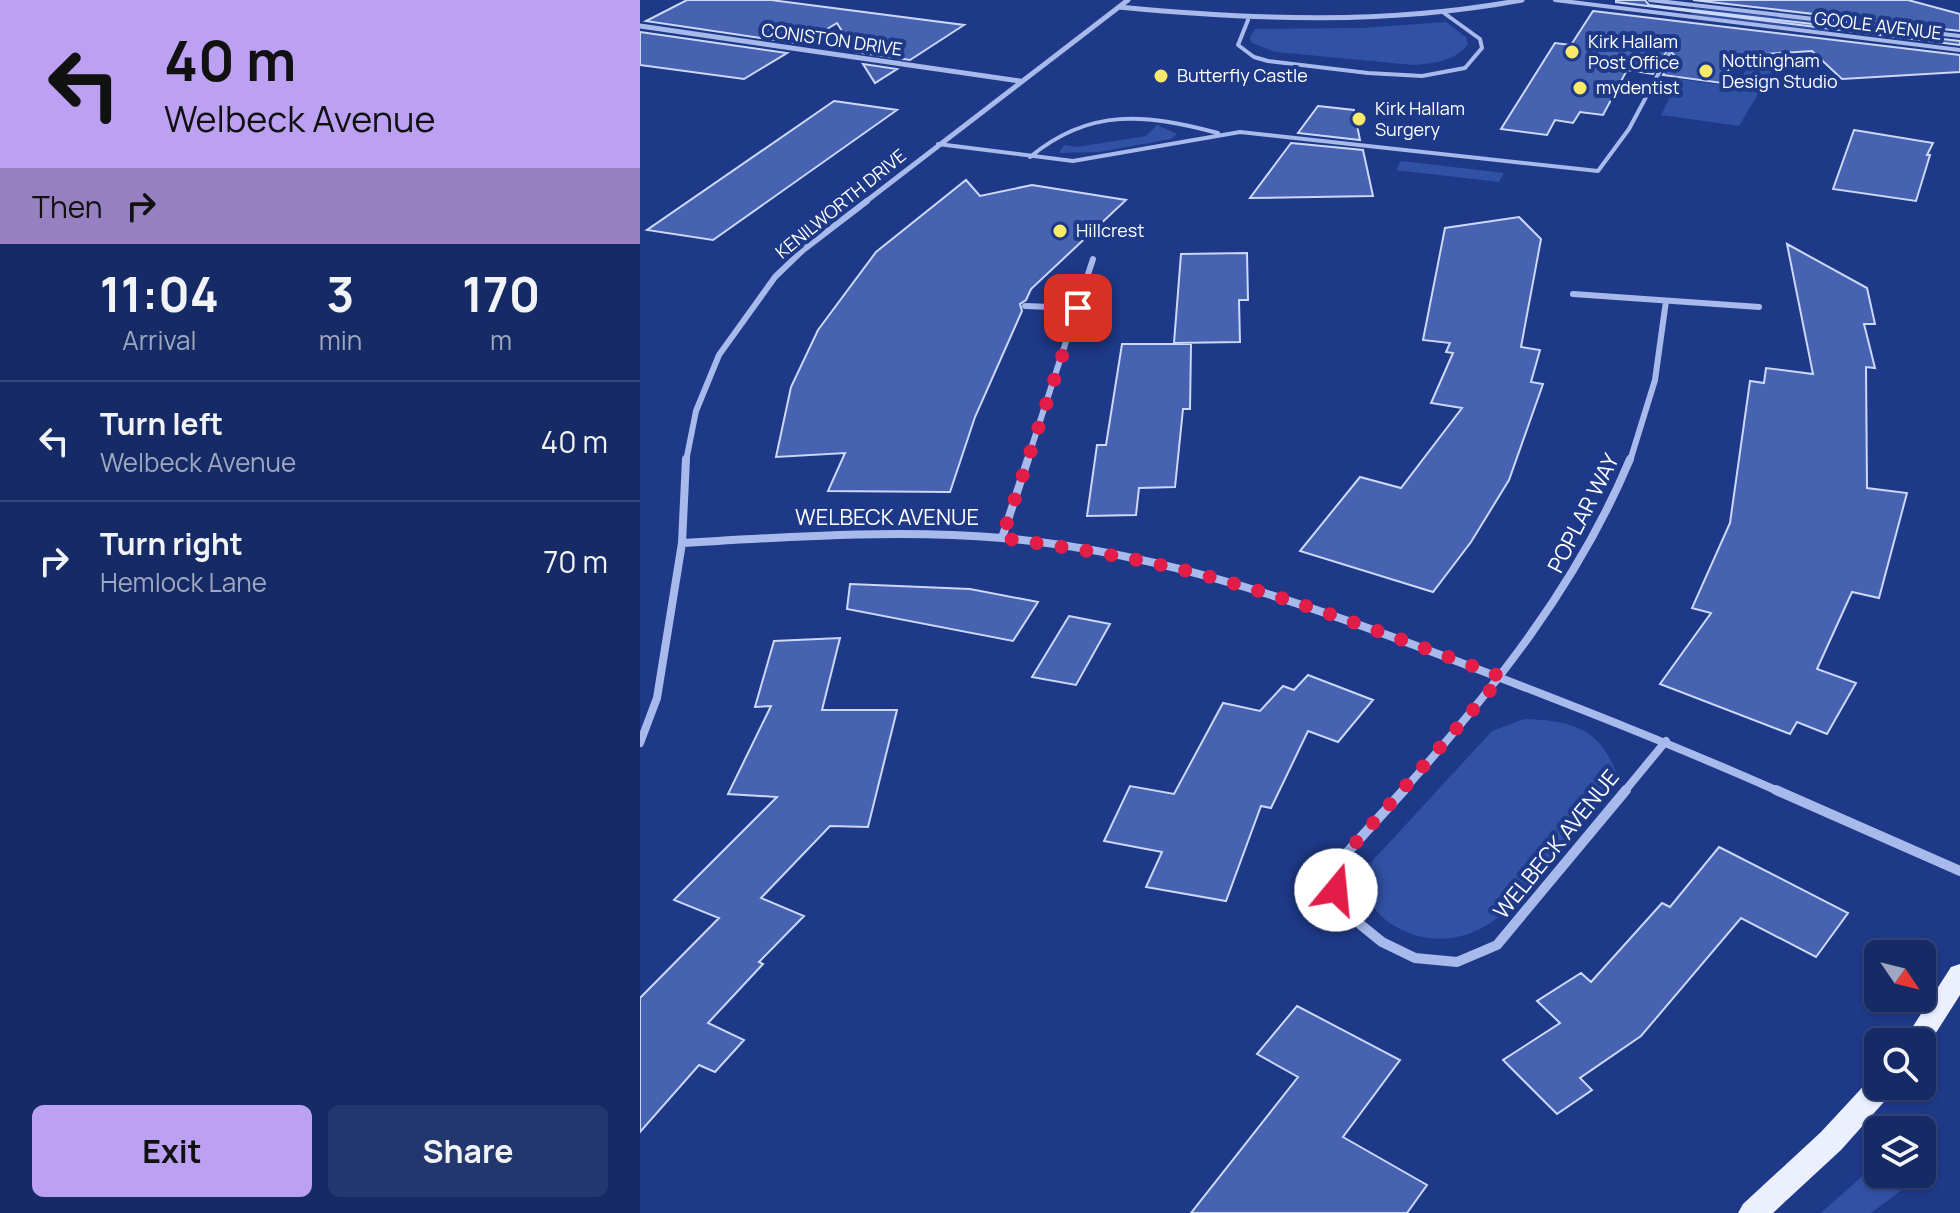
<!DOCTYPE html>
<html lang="en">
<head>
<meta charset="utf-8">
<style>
  body { margin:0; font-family:Manrope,sans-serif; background:#23376f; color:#f1f3f6; height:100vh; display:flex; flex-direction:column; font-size:30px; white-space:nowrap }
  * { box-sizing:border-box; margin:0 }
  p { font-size:26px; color:#9ea7bf }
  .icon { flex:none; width:44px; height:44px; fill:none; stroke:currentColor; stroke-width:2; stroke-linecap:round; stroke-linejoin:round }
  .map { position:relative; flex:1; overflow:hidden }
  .details { display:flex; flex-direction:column; background:#162b66; width:640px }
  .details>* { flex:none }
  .top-card { background:#bca0f2; color:#111; overflow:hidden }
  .needle { width:52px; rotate:125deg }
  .buttons { position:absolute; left:1224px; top:940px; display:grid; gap:16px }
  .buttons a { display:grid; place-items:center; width:72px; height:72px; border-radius:12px; background:#162b66; box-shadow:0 2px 6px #0004,0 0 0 2px #35477a; font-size:40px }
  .pin { position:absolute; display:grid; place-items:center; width:68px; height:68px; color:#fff; margin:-34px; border-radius:16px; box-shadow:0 4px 12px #0006 }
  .me { position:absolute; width:88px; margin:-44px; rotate:17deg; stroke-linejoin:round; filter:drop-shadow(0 0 6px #0008) }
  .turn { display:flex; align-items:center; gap:28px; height:168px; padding:0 32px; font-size:36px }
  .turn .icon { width:104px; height:104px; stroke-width:2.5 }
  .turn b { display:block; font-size:56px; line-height:68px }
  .then { display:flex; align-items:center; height:76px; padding:0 32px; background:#0003; gap:16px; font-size:30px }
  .eta { display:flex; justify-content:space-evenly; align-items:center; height:136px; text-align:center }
  .eta b { font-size:48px; font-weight:700; line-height:56px }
  .button { display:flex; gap:16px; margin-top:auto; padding:16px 32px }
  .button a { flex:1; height:92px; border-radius:12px; background:#bca0f2; color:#111; font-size:32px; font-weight:700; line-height:92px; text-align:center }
  .button a+a { background:#23376f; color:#f1f3f6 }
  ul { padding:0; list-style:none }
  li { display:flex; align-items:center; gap:24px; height:120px; padding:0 32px; border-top:2px solid #35477a }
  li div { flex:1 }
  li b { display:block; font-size:30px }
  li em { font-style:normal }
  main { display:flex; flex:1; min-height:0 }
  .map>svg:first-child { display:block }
  .green { fill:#3151a5 }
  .building { fill:#4662b0; stroke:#ccd8f8; stroke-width:2 }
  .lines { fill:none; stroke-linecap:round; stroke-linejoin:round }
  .lane { stroke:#a8baeb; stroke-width:4 }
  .street-far3 { stroke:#a8baeb; stroke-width:5 }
  .street-far2 { stroke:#a8baeb; stroke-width:6 }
  .street-far1 { stroke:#a8baeb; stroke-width:8 }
  .street { stroke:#a8baeb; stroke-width:10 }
  .primary { fill:#ecf0fe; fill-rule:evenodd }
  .route { stroke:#e11d48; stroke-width:14; stroke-dasharray:0 25.2 }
  .poi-dot { fill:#faea67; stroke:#1e3988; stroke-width:3 }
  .labels { text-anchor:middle; stroke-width:8; stroke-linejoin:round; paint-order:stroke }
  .far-street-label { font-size:18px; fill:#fff; stroke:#1e3988 }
  .far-poi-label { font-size:18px; fill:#fff; stroke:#1e3988; text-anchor:start }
  .street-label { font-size:22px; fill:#fff; stroke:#1e3988 }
</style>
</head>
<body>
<main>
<section class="details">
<div class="top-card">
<div class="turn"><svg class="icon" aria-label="left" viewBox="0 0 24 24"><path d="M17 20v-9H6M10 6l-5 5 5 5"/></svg><div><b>40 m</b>Welbeck Avenue</div></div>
<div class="then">Then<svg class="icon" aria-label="right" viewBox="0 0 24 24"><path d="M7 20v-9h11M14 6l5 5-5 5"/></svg></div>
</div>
<div class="eta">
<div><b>11:04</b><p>Arrival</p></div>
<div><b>3</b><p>min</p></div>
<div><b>170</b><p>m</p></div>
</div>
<ul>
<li><svg class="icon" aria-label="left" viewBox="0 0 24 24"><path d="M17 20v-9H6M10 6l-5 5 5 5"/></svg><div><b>Turn left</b><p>Welbeck Avenue</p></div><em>40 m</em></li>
<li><svg class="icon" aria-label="right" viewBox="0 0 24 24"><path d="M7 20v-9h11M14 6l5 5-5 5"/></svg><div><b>Turn right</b><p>Hemlock Lane</p></div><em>70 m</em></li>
</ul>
<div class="button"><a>Exit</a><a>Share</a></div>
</section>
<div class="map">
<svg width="1320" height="1213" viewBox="0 0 1320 1213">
  <rect width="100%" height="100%" fill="#1e3988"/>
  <path class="green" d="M1055,8L1192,23L1189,31L1051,15Z
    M806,22L826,37L828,44C814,62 795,63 773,65L636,52L612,43L610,38L615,29L721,28Z
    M1108,66L1133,69L1099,126L1021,115L1039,79L1097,87Z
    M517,125L537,134L531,139L459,152L419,153L424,145L437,147L506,136Z
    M761,161L864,173L859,182L756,170Z
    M884,719C930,720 961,728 977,775L867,910C837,937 800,948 762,930C749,924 736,914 730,900C726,891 726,879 725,869L852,731Z
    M1282,1152L1299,1162L1231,1213H1181L1238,1162V1174H1282Z"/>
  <path class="building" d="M47,0H131L324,25L270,60L215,52L197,23L162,44L6,21Z
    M976,0H1005L1009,5L1320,41V45L976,2Z
    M1053,0H1268L1320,14V31Z
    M953,11L1320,55V72L1202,79L1172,51L1096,56L1082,83L1023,75L1034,55L1028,49L1013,74L987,70L963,115L940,112L933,123L915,120L907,135L861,129L915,43L931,45Z
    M0,32L147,53L104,79L0,65Z
    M223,64L257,69L235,83Z
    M194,101L257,110L73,240L7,230Z
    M678,106L714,110L720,140L658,133Z
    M1214,130L1293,143L1287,155H1290L1276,201L1193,189Z
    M651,143L723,150L733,196L610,198Z
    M326,180L340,196L392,185L486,200L391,289L386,300L380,304L382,311L335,417L310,492L188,491L205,453L136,457L151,387L178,330L236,252Z
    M879,217L901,239L881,347L900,350L891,382L903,384L869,480L831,542L793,592L660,551L720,477L761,488L822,408L791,403L813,353L806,352L810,343L783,340L805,228Z
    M1147,244L1227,288L1235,324H1224L1235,368L1226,367L1227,488L1267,493L1239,598L1212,592L1177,669L1216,683L1187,734L1157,722L1150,734L1020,684L1071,613L1052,608L1090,523L1110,381L1124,383L1126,368L1173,374Z
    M607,253L608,300H599L600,342L534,343L541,254Z
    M482,344H551L550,409H543L535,487L499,488L496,515L447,516L457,445H466Z
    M210,584L330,589L398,602L373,641L207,609Z
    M429,616L470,624L436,685L392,677Z
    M200,638L182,710H257L228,827L190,826L121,898L164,916L119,962L123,964L68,1023L104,1040L75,1072L59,1065L0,1132V998L79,918L34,900L137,797L88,794L131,706L115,707L134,641Z
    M668,675L733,700L698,742L668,731L631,808L621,806L586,901L506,887L522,852L464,841L490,786L534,794L583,703L620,711L643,686L654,690Z
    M1079,847L1208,913L1176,957L1101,918L1001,1036L940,1078L952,1090L917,1114L863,1060L920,1023L897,1001L941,973L951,982L1022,903L1030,907Z
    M657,1006L760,1060L703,1137L787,1185L767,1213H551L658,1077L617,1054Z"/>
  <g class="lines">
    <path class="lane" d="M915,0L1320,50
      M1010,0L1320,36
      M608,20L598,45L614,57L628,61L728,73L782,76L825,68L842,48L840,39L804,13
      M298,144L433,161L600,132L958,171L989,129L1029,54
      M390,157C450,107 507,114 578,133"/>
    <path class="street-far3" d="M479,7C615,20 747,25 882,0
      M0,26L380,81
      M224,203L488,0"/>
    <path class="street-far2" d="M933,294L1119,307
      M385,306L438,308
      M46,461L56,411L79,355L135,277L163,250L227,201
      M387,461L453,259
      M990,461L1015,380L1026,301"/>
    <path class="street-far1" d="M362,538L388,459
      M42,543C148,537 256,529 362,538C524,552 682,609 832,667C936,707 1039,747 1140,792
      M0,743L17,698L42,543L46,459
      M762,792C853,690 937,586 990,459
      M984,792L1026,741"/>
    <path class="street" d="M764,790L704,856L696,890L721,925L742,942L775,958L817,962L857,945L986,790
      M1136,790L1320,871"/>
    <path class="primary" d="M1320,964V995L1285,1050L1282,1051V1042H1263L1311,967Z
      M1238,1076V1086H1255L1251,1094L1201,1150L1133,1213H1098L1103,1204L1181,1132L1231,1078Z"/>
  </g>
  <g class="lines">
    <path class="route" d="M438,308L362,538C431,548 499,558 567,576C667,603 765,641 862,677L704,856L696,890"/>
  </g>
  <g class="poi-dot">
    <circle cx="932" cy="52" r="8"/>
    <circle cx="1066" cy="71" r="8"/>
    <circle cx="521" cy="76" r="8"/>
    <circle cx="940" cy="88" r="8"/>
    <circle cx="719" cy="119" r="8"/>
    <circle cx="420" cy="231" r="8"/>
  </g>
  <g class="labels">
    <g class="far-street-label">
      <text transform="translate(1238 26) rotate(7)" y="6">GOOLE AVENUE</text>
      <text transform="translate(192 40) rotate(8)" y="6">CONISTON DRIVE</text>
      <text transform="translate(201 204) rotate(-39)" y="6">KENILWORTH DRIVE</text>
    </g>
    <g class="far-poi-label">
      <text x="948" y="48">Kirk Hallam<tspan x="948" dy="21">Post Office</tspan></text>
      <text x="1082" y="67">Nottingham<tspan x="1082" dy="21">Design Studio</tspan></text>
      <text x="537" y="82">Butterfly Castle</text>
      <text x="956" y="94">mydentist</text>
      <text x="735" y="115">Kirk Hallam<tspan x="735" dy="21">Surgery</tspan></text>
      <text x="436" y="237">Hillcrest</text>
    </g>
    <g class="street-label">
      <text transform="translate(943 513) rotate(-63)" y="8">POPLAR WAY</text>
      <text x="247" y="525">WELBECK AVENUE</text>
      <text transform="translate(916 844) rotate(-51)" y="8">WELBECK AVENUE</text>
    </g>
  </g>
</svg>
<div class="buttons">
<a><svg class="needle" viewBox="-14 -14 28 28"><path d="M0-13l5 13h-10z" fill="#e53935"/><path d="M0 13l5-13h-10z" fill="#9ea7bf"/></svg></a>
<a><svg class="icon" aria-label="search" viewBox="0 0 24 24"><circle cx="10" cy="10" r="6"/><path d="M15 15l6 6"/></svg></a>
<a><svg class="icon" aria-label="layers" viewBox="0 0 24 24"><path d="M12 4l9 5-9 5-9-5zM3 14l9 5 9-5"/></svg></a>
</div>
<div class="pin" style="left:438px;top:308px;background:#d93025"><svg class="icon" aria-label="arrive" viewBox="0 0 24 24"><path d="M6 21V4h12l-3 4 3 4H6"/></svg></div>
<svg class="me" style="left:696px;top:890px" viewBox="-20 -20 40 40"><circle r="19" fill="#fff"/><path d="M0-13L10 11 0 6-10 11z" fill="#e11d48"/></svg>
</div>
</main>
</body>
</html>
